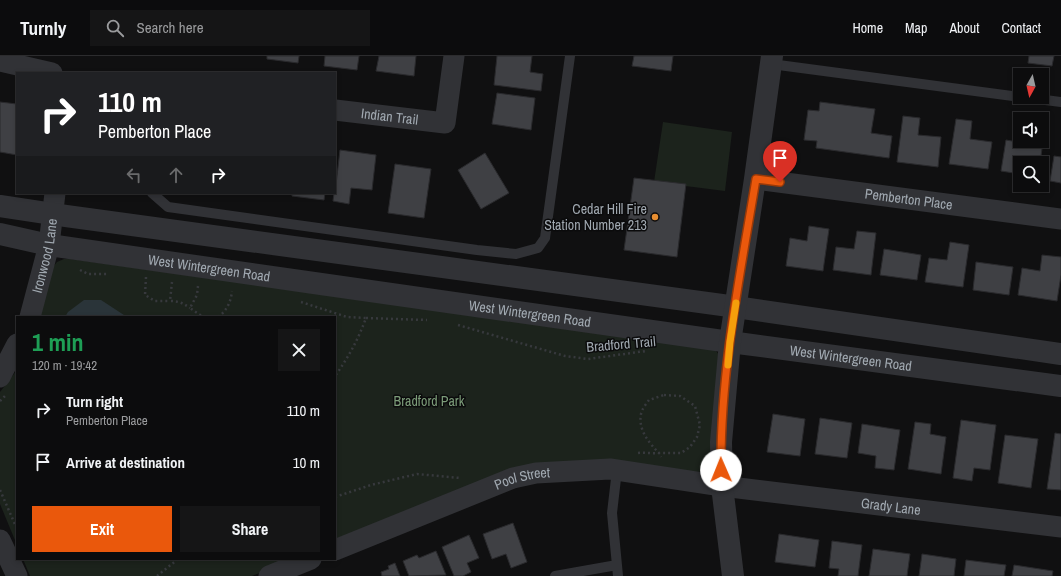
<!DOCTYPE html>
<html lang="en">
<head>
<meta charset="utf-8">
<style>
  body { margin:0; font-family:"Archivo Narrow",sans-serif; background:#151516; color:#f1f3f6; height:100vh; display:flex; flex-direction:column; font-size:15px; white-space:nowrap }
  * { box-sizing:border-box; margin:0 }
  p { font-size:13px; color:#9a9b9d }
  .icon { flex:none; width:22px; height:22px; fill:none; stroke:currentColor; stroke-width:2; stroke-linecap:round; stroke-linejoin:round }
  .map { position:relative; flex:1; overflow:hidden }
  .drawer { position:absolute; left:16px; top:260px; width:320px; height:244px; display:flex; flex-direction:column; background:#0c0c0d; border-radius:0px; box-shadow:0 2px 6px #0003,0 0 0 1px #2c2c2e }
  .drawer>* { flex:none }
  .hud { position:absolute; left:16px; top:16px; width:320px; height:122px; border-radius:0px; box-shadow:0 2px 6px #0003,0 0 0 1px #2c2c2e; background:#202124; color:#fff; overflow:hidden }
  .needle { width:26px; rotate:188deg }
  .controls { position:absolute; left:1013px; top:12px; display:grid; gap:8px }
  .controls a { display:grid; place-items:center; width:36px; height:36px; border-radius:0px; background:#0c0c0d; box-shadow:0 2px 6px #0003,0 0 0 1px #2c2c2e; font-size:20px }
  .pin { position:absolute; display:grid; place-items:center; width:34px; height:34px; color:#fff; margin:-41px -17px; border-radius:50% 50% 50% 0; rotate:-45deg; box-shadow:0 0 4px #0007 }
  .pin .icon { rotate:45deg }
  .me { position:absolute; width:44px; margin:-22px; rotate:359deg; stroke-linejoin:round; filter:drop-shadow(0 0 3px #0008) }
  .turn { display:flex; align-items:center; gap:14px; height:84px; padding:0 16px; font-size:18px }
  .turn .icon { width:52px; height:52px; stroke-width:2.5 }
  .turn b { display:block; font-size:28px; line-height:34px }
  .lanes { display:flex; align-items:center; height:38px; padding:0 16px; background:#0003; justify-content:center; gap:20px; direction:ltr }
  .lanes .off { opacity:.35 }
  .round { display:grid; place-items:center; flex:none; width:42px; height:42px; border-radius:0px; background:#151516 }
  .summary { display:flex; align-items:center; justify-content:space-between; height:68px; padding:0 16px }
  h1 { font-size:24px; font-weight:800; line-height:30px; color:#1e9e55 }
  .cta { display:flex; gap:8px; margin-top:auto; padding:8px 16px }
  .cta a { flex:1; height:46px; border-radius:0px; background:#ea580c; color:#fff; font-size:16px; font-weight:800; line-height:46px; text-align:center }
  .cta a+a { background:#151516; color:#f1f3f6 }
  ul { padding:0; list-style:none }
  li { display:flex; align-items:center; gap:12px; height:52px; padding:0 16px }
  li div { flex:1 }
  li b { display:block; font-size:15px }
  li em { font-style:normal }
  header { display:flex; align-items:center; gap:24px; box-sizing:border-box; height:56px; padding:0 20px; background:#0c0c0d; border-bottom:1px solid #2c2c2e }
  header strong { font-size:19px }
  nav { display:flex; gap:22px; margin-inline-start:auto; font-size:14px }
  .search { width:280px; height:36px; background:#151516; display:flex; align-items:center; gap:10px; box-sizing:border-box; padding:0 14px; border-radius:0px; color:#9a9b9d; font-size:15px }
  .map>svg:first-child { display:block }
  .green { fill:#1c231c }
  .water { fill:#2a3439 }
  .building { fill:#3f4044; stroke:#2a2a2d }
  .lines { fill:none; stroke-linecap:round; stroke-linejoin:round }
  .path { stroke:#37393d; stroke-width:2.5; stroke-dasharray:2 3; stroke-linecap:butt }
  .service { stroke:#313236; stroke-width:10 }
  .minor { stroke:#313236; stroke-width:21 }
  .tertiary { stroke:#313236; stroke-width:22 }
  .route-casing { stroke:#983908; stroke-width:10 }
  .route { stroke:#ea580c; stroke-width:7 }
  .slow { stroke:#f59e0b; stroke-width:7 }
  .poi-dot { fill:#e88e31; stroke:#0b0b0c; stroke-width:1.5 }
  .labels { text-anchor:middle; stroke-width:3; stroke-linejoin:round; paint-order:stroke }
  .street-label { font-size:14px; fill:#a1a9b1; stroke:#0b0b0c }
  .poi-label { font-size:14px; fill:#a1a9b1; stroke:#0b0b0c; text-anchor:end }
  .park-label { font-size:14px; fill:#7c9c79; stroke:#0b0b0c }
</style>
</head>
<body>
<header>
<strong>Turnly</strong>
<div class="search"><svg class="icon" aria-label="search" viewBox="0 0 24 24"><circle cx="10" cy="10" r="6"/><path d="M15 15l6 6"/></svg>Search here</div>
<nav><a>Home</a><a>Map</a><a>About</a><a>Contact</a></nav>
</header>
<div class="map">
<svg width="1061" height="520" viewBox="0 0 1061 520">
  <rect width="100%" height="100%" fill="#101011"/>
  <path class="green" d="M663,66L732,76L725,135L654,126Z
    M64,203H71L712,292L717,296L720,301L711,405L707,411L699,416L576,405L335,486V261H39L52,212L57,206Z
    M17,314V489L0,448V336Z
    M23,503H293L252,520H30Z"/>
  <path class="water" d="M84,244H101L127,261H65L68,256Z"/>
  <path class="building" d="M267,0H299L298,7L267,3Z
    M325,0H359L357,14L324,10Z
    M379,0H416L414,20L376,15Z
    M497,0H532L530,16L543,18L541,35L494,29Z
    M634,0H673L671,15L632,10Z
    M1029,0H1054L1052,10L1028,7Z
    M497,37L535,42L531,74L492,68Z
    M0,46L17,48V99L0,96Z
    M820,46L875,53L871,77L892,80L889,102L816,92L817,85L804,84L808,54L819,55Z
    M903,60L920,62L918,79L941,81L938,111L897,106Z
    M956,63L972,65L970,83L992,86L988,113L949,108Z
    M1042,71H1045L1040,107H1020V118L1001,115L1006,84L1018,86L1020,74V85H1042Z
    M340,94L376,99L372,134L351,132L349,148L333,145L334,137H335Z
    M485,97L509,137L481,153L458,114Z
    M1054,100L1061,101V127L1050,125Z
    M395,108L431,113L424,162L388,157Z
    M634,122L686,128L677,201L624,194Z
    M292,137H325L324,144L292,140Z
    M809,170L829,173L823,215L786,210L790,182L807,185Z
    M857,175L876,177L871,219L833,214L836,191L854,193Z
    M950,186L969,189L963,231L925,226L929,202L947,204Z
    M884,193L921,199L917,224L880,219Z
    M1042,199L1061,201V219L1057,245L1018,239L1022,212L1040,215Z
    M976,206L1013,211L1009,239L973,234Z
    M773,358L805,363L800,400L767,396Z
    M820,362L852,367L847,402L815,398Z
    M961,364L996,369L990,414L974,412L972,425L953,422Z
    M915,366L931,368L930,378L946,381L941,418L908,413Z
    M862,368L900,374L894,414L875,412L876,400L858,397Z
    M1055,377L1061,378V434L1047,433Z
    M1005,379L1038,383L1031,432L998,427Z
    M513,467L527,506L511,512L506,498L492,503L483,478Z
    M779,478L819,484L815,511L775,506Z
    M469,479L479,502L467,507L471,516L463,520H454L442,491Z
    M832,485L862,489L858,520H838L839,513L829,512Z
    M873,493L910,498L907,520H869Z
    M436,495L446,519L409,520L403,505L417,499L419,502Z
    M922,498L956,503L954,520H919Z
    M966,504L1006,509L1004,520H964Z
    M395,507L400,520H382L381,516L389,513L388,510Z
    M1014,509L1053,515L1052,520H1012Z"/>
  <g class="lines">
    <path class="path" d="M80,214L88,218H107
      M146,221L145,239L155,245H170
      M172,226L170,245C178,245 183,247 190,252
      M198,230L197,239L190,252L203,261
      M301,246L347,261L366,262C358,284 348,302 335,320
      M218,261C227,255 231,245 232,235
      M366,262L427,264
      M458,269L565,300L588,303L646,295
      M664,339L680,340L695,350L700,369L697,381L690,391L681,397H659C648,386 638,373 641,358C642,353 646,348 649,344Z
      M0,345L5,340
      M638,397C645,396 652,398 659,397L661,401
      M0,434L17,473
      M335,441L371,429L417,418L460,422
      M157,520L178,503"/>
    <path class="service" d="M771,8L1020,41
      M1022,41L1061,46
      M152,137L168,151L477,194L516,198L538,192L545,182L570,0
      M617,414L612,457L618,520
      M555,520L617,509"/>
    <g class="minor">
      <path d="M0,5L52,17"/>
      <path id="s1" d="M335,54L445,67L454,0"/>
      <path id="s2" d="M755,123L1061,163"/>
      <path id="s3" d="M30,261L49,189L55,137"/>
      <path d="M0,321L17,288"/>
      <path d="M0,484L17,520"/>
      <path id="s4" d="M335,494L513,422L536,417L610,413L722,430L1061,471"/>
      <path d="M269,520L311,503"/>
    </g>
    <g class="tertiary">
      <path d="M0,150L66,160L722,249L1061,298"/>
      <path id="s5" d="M0,178L49,189L314,227L730,286L1061,330"/>
      <path d="M733,520L722,430L721,386L730,286L755,123L772,0"/>
    </g>
  </g>
  <g class="lines">
    <defs>
      <path id="route" d="M721,414C720,317 740,219 756,123L780,126"/>
    </defs>
    <use href="#route" class="route-casing"/>
    <use href="#route" class="route"/>
    <path class="slow" d="M728,309L730,286L736,247"/>
  </g>
  <circle class="poi-dot" cx="655" cy="161" r="4"/>
  <g class="labels">
    <g class="street-label">
      <text dy="5" stroke="none"><textPath href="#s1" startOffset="55">Indian Trail</textPath></text>
      <text dy="5" stroke="none"><textPath href="#s2" startOffset="155">Pemberton Place</textPath></text>
      <text dy="5" stroke="none"><textPath href="#s3" startOffset="63">Ironwood Lane</textPath></text>
      <text dy="5" stroke="none"><textPath href="#s5" startOffset="212">West Wintergreen Road</textPath></text>
      <text dy="5" stroke="none"><textPath href="#s5" startOffset="536">West Wintergreen Road</textPath></text>
      <text transform="translate(621 288) rotate(-5)" y="5">Bradford Trail</text>
      <text dy="5" stroke="none"><textPath href="#s5" startOffset="860">West Wintergreen Road</textPath></text>
      <text dy="5" stroke="none"><textPath href="#s4" startOffset="201">Pool Street</textPath></text>
      <text dy="5" stroke="none"><textPath href="#s4" startOffset="573">Grady Lane</textPath></text>
    </g>
    <g class="poi-label">
      <text x="647" y="158">Cedar Hill Fire<tspan x="647" dy="16">Station Number 213</tspan></text>
    </g>
    <g class="park-label">
      <text x="429" y="350">Bradford Park</text>
    </g>
  </g>
</svg>
<div class="controls">
<a><svg class="needle" viewBox="-14 -14 28 28"><path d="M0-13l5 13h-10z" fill="#e53935"/><path d="M0 13l5-13h-10z" fill="#9a9b9d"/></svg></a>
<a><svg class="icon" aria-label="sound" viewBox="0 0 24 24"><path d="M4 9h4l5-4v14l-5-4H4zM17 9q2 3 0 6"/></svg></a>
<a><svg class="icon" aria-label="search" viewBox="0 0 24 24"><circle cx="10" cy="10" r="6"/><path d="M15 15l6 6"/></svg></a>
</div>
<div class="pin" style="left:780px;top:126px;background:#d93025"><svg class="icon" aria-label="arrive" viewBox="0 0 24 24"><path d="M6 21V4h12l-3 4 3 4H6"/></svg></div>
<svg class="me" style="left:721px;top:414px" viewBox="-20 -20 40 40"><circle r="19" fill="#fff"/><path d="M0-13L10 11 0 6-10 11z" fill="#ea580c"/></svg>
<div class="hud">
<div class="turn"><svg class="icon" aria-label="right" viewBox="0 0 24 24"><path d="M7 20v-9h11M14 6l5 5-5 5"/></svg><div><b>110 m</b>Pemberton Place</div></div>
<div class="lanes"><svg class="icon off" aria-label="left" viewBox="0 0 24 24"><path d="M17 20v-9H6M10 6l-5 5 5 5"/></svg><svg class="icon off" aria-label="ahead" viewBox="0 0 24 24"><path d="M12 20V5M6 11l6-6 6 6"/></svg><svg class="icon" aria-label="right" viewBox="0 0 24 24"><path d="M7 20v-9h11M14 6l5 5-5 5"/></svg></div>
</div>
<section class="drawer">
<div class="summary"><div><h1>1 min</h1><p>120 m · 19:42</p></div><a class="round"><svg class="icon" aria-label="close" viewBox="0 0 24 24"><path d="M6 6l12 12M18 6L6 18"/></svg></a></div>
<ul>
<li><svg class="icon" aria-label="right" viewBox="0 0 24 24"><path d="M7 20v-9h11M14 6l5 5-5 5"/></svg><div><b>Turn right</b><p>Pemberton Place</p></div><em>110 m</em></li>
<li><svg class="icon" aria-label="arrive" viewBox="0 0 24 24"><path d="M6 21V4h12l-3 4 3 4H6"/></svg><div><b>Arrive at destination</b></div><em>10 m</em></li>
</ul>
<div class="cta"><a>Exit</a><a>Share</a></div>
</section>
</div>
</body>
</html>
